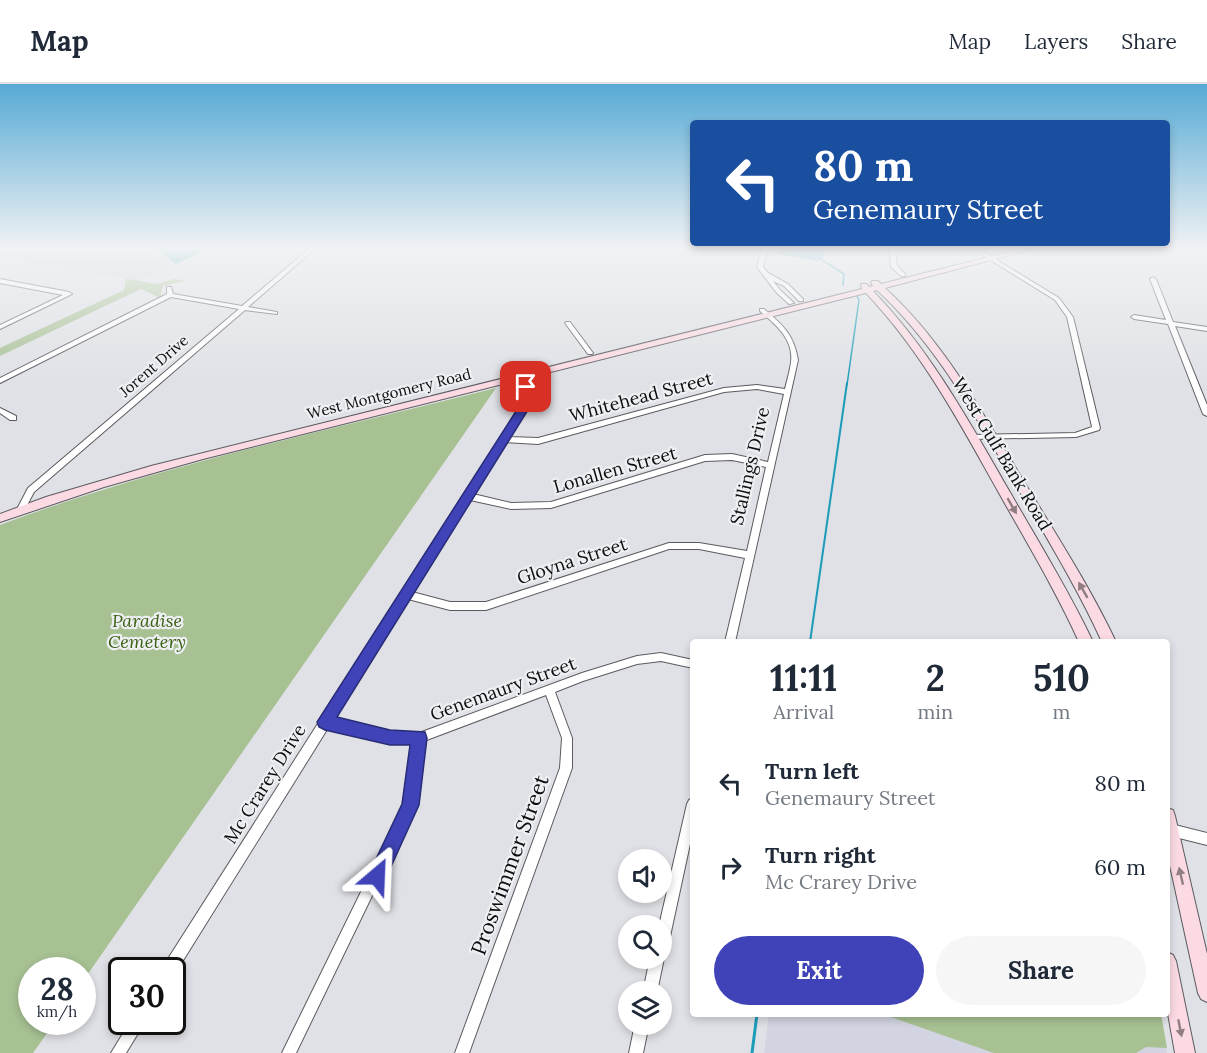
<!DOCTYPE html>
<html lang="en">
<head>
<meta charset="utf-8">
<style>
  body { margin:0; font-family:Lora,serif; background:#f6f6f7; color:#1f2937; height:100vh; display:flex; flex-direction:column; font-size:22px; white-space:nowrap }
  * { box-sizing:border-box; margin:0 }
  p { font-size:20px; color:#747a83 }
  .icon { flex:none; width:33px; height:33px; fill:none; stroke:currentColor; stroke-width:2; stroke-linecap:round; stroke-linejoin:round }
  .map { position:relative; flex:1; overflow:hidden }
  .panel { position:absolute; left:690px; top:555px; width:480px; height:378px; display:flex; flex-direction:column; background:#fff; border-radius:6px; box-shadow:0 3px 9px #0003 }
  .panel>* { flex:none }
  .top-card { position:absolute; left:690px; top:36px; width:480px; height:126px; border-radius:6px; box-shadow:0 3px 9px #0003; background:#1a4fa0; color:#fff; overflow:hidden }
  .buttons { position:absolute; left:618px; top:765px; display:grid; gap:12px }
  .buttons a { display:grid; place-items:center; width:54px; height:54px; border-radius:50%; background:#fff; box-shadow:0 3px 9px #0003; font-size:30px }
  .speed { position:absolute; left:18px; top:873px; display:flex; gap:12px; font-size:30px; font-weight:700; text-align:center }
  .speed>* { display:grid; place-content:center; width:78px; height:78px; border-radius:50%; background:#fff; box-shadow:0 3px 9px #0003; line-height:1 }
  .speed small { font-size:15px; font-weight:400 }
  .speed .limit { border:3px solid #111; border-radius:9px; background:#fff; color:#111 }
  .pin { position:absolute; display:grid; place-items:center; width:51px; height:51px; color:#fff; margin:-26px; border-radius:12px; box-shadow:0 3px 9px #0006 }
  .me { position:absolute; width:66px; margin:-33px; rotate:26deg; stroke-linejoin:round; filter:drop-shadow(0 0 4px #0008) }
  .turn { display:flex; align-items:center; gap:21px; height:126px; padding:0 24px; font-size:27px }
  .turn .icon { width:78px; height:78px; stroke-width:2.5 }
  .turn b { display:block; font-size:42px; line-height:51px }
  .eta { display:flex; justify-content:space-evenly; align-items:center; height:102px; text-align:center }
  .eta b { font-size:36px; font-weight:800; line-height:42px }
  .primary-button { display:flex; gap:12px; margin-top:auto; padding:12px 24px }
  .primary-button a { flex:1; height:69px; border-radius:36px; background:#3f43b7; color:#fff; font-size:24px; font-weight:800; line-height:69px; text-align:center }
  .primary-button a+a { background:#f6f6f7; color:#1f2937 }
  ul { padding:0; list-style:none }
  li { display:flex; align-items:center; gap:18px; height:84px; padding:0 24px }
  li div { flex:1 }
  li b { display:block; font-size:22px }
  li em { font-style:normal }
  header { display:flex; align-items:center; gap:36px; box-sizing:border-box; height:84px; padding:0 30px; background:#fff; border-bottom:2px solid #e0e1e3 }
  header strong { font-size:28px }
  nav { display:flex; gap:33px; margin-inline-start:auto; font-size:21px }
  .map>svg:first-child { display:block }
  .built { fill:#d2d5e1 }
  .green { fill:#a7c193 }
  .water { fill:#1b9cb8 }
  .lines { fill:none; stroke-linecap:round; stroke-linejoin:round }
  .stream-far2 { stroke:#1b9cb8; stroke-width:1.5 }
  .stream-far1 { stroke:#1b9cb8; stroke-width:2 }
  .stream { stroke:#1b9cb8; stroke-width:3 }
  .minor-casing { stroke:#5a5b5f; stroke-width:2 }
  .secondary-casing { stroke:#5a5b5f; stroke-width:2 }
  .minor { fill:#fff; fill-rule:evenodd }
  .secondary { fill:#fcdae3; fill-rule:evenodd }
  .oneway { fill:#907e83 }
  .route { fill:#3f43b7; stroke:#292c77; stroke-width:1.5 }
  .labels { text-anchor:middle; stroke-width:4.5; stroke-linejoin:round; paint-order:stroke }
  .far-street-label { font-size:15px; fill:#0c0d0e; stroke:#edeff3 }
  .street-label { font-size:18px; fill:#0c0d0e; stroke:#edeff3 }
  .park-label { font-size:18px; font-style:italic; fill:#3d6114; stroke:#edeff3 }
  .near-street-label { font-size:21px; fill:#0c0d0e; stroke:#edeff3 }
</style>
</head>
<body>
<header>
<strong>Map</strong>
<nav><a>Map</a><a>Layers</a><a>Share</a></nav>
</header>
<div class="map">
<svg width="1207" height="969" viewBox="0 0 1207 969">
  <rect width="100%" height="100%" fill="#e0e1e6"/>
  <path class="built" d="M0,164H154L176,180L139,197L0,175Z
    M769,930H1160L1167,969H764Z"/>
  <path class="green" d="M126,195L158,200L174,195L185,197L163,202L160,214L141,205L0,272V264L124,206Z
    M496,304L83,897L82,886H32V938H55L33,969H0V441C160,381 330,346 496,304Z
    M882,930H1161L1167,964L1146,963L1136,969H994Z"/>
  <path class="water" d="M154,164H211L176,180Z
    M777,164H825L823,175L817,177L778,170Z"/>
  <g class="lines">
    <path class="stream-far2" d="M819,174L844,190L843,201
      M847,301L859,216L857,212"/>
    <path class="stream-far1" d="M810,558L847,299"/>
    <path class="stream" d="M752,969L757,930"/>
    <defs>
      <path id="minor" d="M310,164H316L248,223L277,228V230L245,226L34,408L23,429H17L16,427L28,404L239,225L171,213L2,298L0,299V294L167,210V203H171L173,210L242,222Z
        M762,164H768L763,183L768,189L788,200L803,215V217H799L784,202L773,197L780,206L794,219L789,220L776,208L757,183Z
        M889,164H895L897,182L905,190V192H901L891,183Z
        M971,164H977L1059,214L1073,233L1100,344L1099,346L1076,353L970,355V351H973L1075,349L1092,343L1067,233L1055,216Z
        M1153,193L1156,195L1173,238L1207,243V247L1175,242L1207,321V332L1203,330L1168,240L1134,235L1131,233L1134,231L1166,236L1150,195Z
        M0,195L69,208L72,210L0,245V241L63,211L0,199Z
        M760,225H764C783,241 794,251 798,276L735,558H725L745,474L699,465H669L486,526H450L408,515L333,635L390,649H419L582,589L637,572L661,569L693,576V584L661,577L637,580L583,597L555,608L572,654V684L469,969H455L560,684L562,654L546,611L424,657L416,721L296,969H282L404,720L413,659H390L328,644L174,891H172V886H163L164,881L521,321L522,303L515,287L516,286H520C528,297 531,307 529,321L509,353L538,354L724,304L757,301L785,305C787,296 790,287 791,278C794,255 775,240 760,227ZM757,305L784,310L768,378L732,370L705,371L551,418L511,419L473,410L506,358L538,360L724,308ZM732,376L766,383L747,467L699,459H669L486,518H450L412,508L470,416L511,425L551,424L705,377Z
        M566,238H570L593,269L592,270H588L565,239Z
        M0,324L16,332V336H10L0,329Z
        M693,714V746L669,857L667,862L662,864V842H659L687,720L689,716Z
        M1167,739L1207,749V761L1167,751Z
        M662,869L664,874L657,908H643L650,874H662Z
        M130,938H145L126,969H111Z
        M635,940H649L643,969H629Z"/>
      <path id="secondary" d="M1025,164H1037L885,204C944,258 982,328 1023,396C1055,449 1089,501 1116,558H1102C1077,503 1045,451 1014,398C974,330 936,261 877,206L873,207C931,267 970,339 1011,410C1039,459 1069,507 1093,558H1079C1056,507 1027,459 999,409C960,339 922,268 866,209L203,375L104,403L0,438V430L46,413L151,382L862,205L861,200H867L869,203L873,202L871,199L872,197H878L881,200Z
        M1167,724L1173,726L1175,732L1207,870V918L1201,915L1198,909L1167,768Z
        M1167,868L1173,871L1176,877L1195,969H1175L1167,924Z"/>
    </defs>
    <use href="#minor" class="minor-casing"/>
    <use href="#secondary" class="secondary-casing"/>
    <use href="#minor" class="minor"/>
    <use href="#secondary" class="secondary"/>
  </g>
  <defs><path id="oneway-solid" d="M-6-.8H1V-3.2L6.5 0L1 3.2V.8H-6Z" transform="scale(1.5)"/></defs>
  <g class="oneway">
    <use href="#oneway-solid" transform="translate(1012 422) rotate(60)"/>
    <use href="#oneway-solid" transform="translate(1083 506) rotate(-120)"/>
    <use href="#oneway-solid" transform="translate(1181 792) rotate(-103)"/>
    <use href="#oneway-solid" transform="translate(1180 944) rotate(79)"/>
  </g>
  <linearGradient id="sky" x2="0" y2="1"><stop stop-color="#56aad5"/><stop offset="0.55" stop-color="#f1f2f4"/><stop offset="1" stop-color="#f1f2f4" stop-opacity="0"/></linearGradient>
  <rect width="1207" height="299" fill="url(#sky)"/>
  <path class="route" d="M526,300L531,303V321L337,633L390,646L425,648L427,654L419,721L384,798L377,801L371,798L368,792L402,720L410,661H390L325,646L319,643L317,638L520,321L521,303Z"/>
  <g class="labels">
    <g class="far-street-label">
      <text transform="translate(154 282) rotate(-41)" y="5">Jorent Drive</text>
      <text transform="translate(389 310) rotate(-14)" y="5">West Montgomery Road</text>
    </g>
    <g class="street-label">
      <text transform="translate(641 313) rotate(-15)" y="6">Whitehead Street</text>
      <text transform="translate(1002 370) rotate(59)" y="6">West Gulf Bank Road</text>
      <text transform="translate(750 382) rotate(-77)" y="6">Stallings Drive</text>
      <text transform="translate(615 386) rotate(-16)" y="6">Lonallen Street</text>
      <text transform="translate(572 477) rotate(-18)" y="6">Gloyna Street</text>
      <text transform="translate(503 605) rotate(-20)" y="6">Genemaury Street</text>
      <text transform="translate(265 700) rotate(-58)" y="6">Mc Crarey Drive</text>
    </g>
    <g class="park-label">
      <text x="147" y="543">Paradise<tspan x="147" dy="21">Cemetery</tspan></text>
    </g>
    <g class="near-street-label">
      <text transform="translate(510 781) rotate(-70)" y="7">Proswimmer Street</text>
    </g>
  </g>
</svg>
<div class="buttons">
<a><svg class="icon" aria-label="sound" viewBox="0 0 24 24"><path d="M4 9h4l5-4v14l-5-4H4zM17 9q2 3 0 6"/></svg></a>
<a><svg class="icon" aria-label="search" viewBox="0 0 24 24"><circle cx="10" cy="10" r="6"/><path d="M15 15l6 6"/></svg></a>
<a><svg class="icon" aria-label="layers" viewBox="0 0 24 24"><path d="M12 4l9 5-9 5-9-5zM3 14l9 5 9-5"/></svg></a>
</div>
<div class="speed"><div>28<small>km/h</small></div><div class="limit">30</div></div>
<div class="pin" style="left:526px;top:303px;background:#d93025"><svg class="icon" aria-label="arrive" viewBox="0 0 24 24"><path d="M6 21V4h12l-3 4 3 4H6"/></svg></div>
<svg class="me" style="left:377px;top:792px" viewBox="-20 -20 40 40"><path d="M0-17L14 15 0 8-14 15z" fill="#3f43b7" stroke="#fff" stroke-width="4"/></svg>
<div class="top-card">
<div class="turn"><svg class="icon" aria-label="left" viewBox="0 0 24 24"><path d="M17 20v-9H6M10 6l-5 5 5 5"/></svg><div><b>80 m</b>Genemaury Street</div></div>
</div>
<section class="panel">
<div class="eta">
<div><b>11:11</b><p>Arrival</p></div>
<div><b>2</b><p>min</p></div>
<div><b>510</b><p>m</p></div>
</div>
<ul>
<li><svg class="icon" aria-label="left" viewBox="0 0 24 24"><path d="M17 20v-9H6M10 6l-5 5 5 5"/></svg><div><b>Turn left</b><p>Genemaury Street</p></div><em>80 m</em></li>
<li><svg class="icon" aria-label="right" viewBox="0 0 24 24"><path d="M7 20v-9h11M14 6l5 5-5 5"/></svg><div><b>Turn right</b><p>Mc Crarey Drive</p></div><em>60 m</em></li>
</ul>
<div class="primary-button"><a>Exit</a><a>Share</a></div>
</section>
</div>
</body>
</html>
